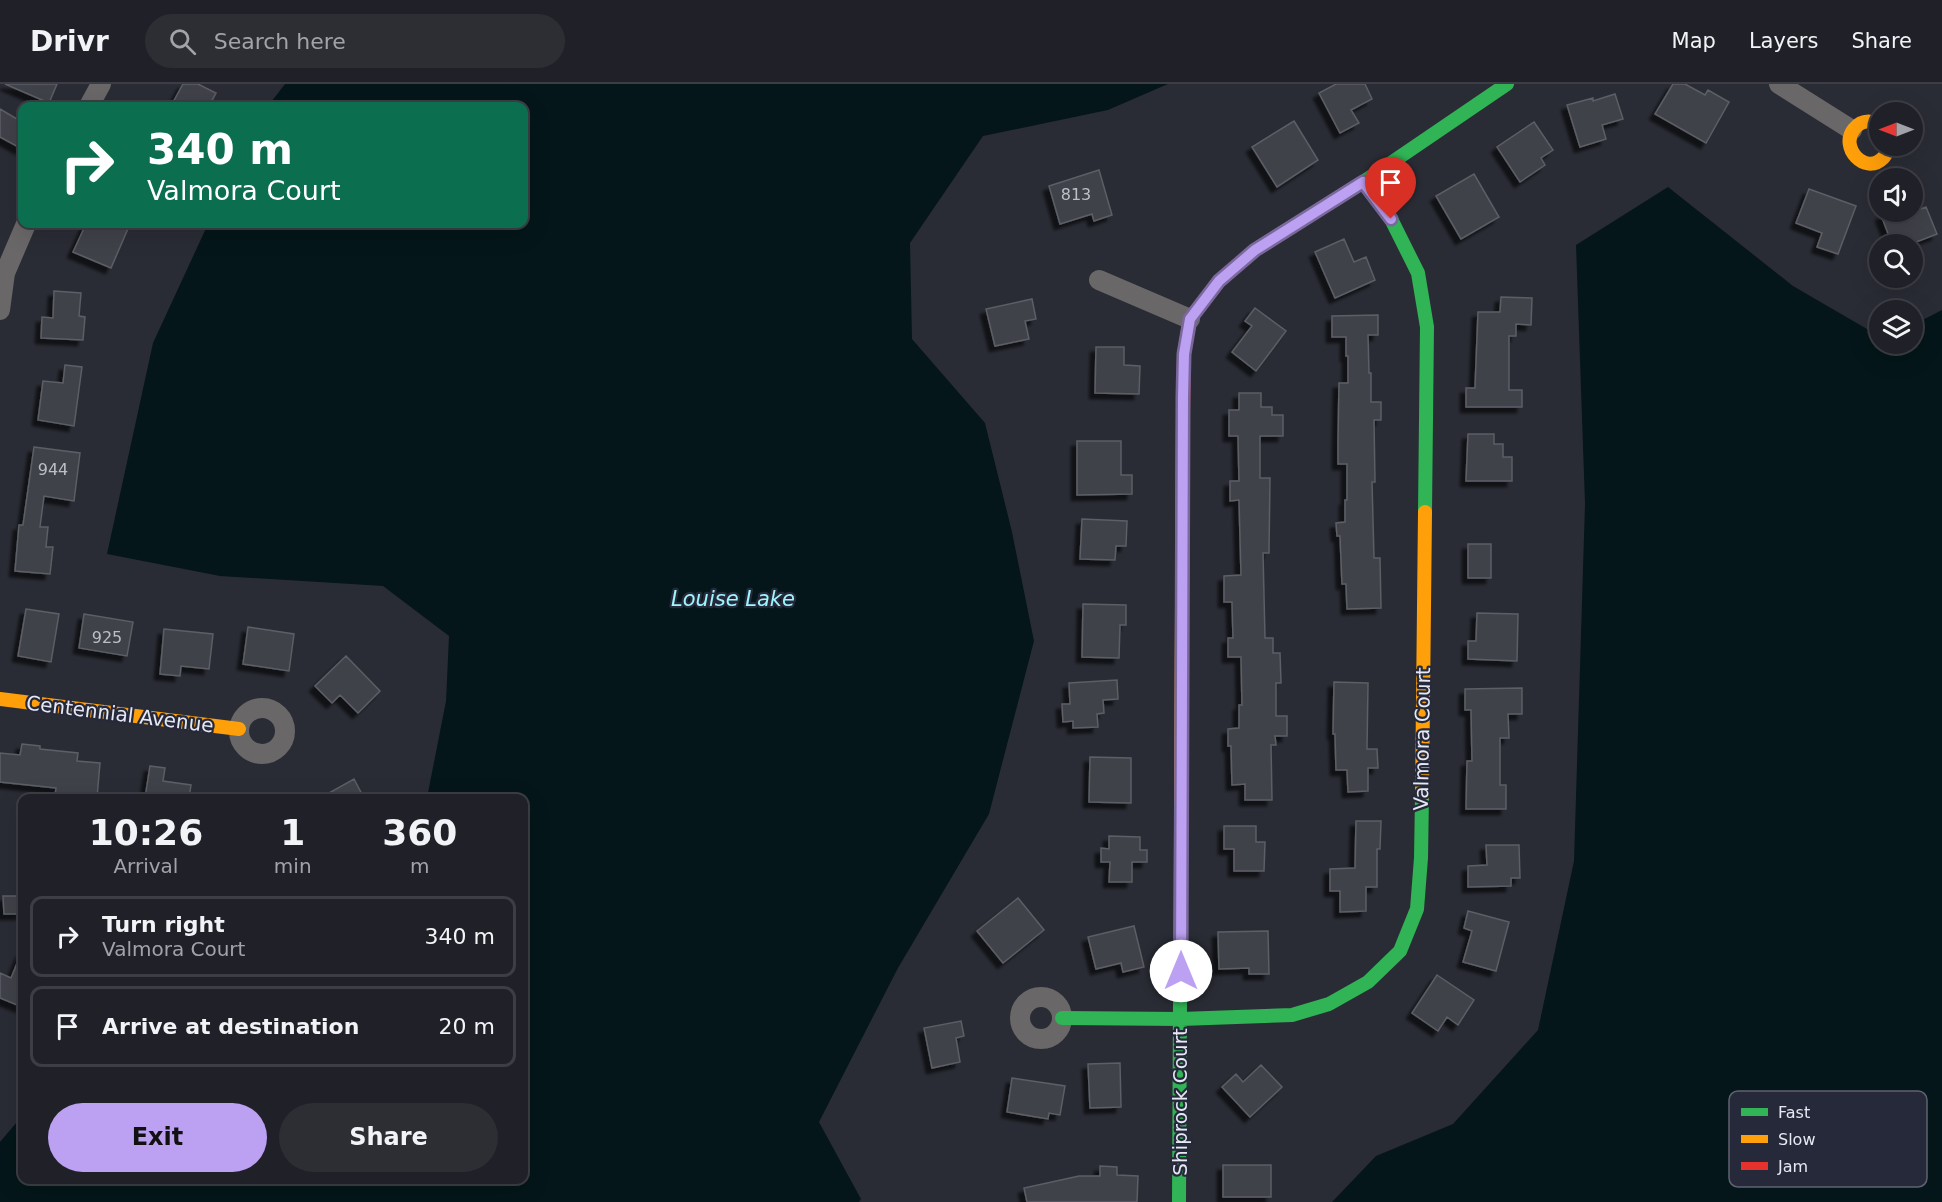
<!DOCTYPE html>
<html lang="en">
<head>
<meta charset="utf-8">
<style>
  body { margin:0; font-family:"DejaVu Sans",sans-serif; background:#2d2e34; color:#f1f3f6; height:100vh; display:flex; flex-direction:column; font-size:22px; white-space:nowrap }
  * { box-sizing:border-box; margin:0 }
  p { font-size:20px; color:#a2a3a8 }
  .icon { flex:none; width:33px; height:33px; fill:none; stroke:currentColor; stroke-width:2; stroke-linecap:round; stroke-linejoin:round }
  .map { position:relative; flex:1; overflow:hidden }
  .panel { position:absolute; left:18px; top:710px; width:510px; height:390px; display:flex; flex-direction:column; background:#202128; border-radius:12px; box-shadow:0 6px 24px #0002,0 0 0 2px #3d3e45 }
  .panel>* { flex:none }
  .hud { position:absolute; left:18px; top:18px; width:510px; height:126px; border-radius:12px; box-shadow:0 6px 24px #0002,0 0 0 2px #3d3e45; background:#0b6e4f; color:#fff; overflow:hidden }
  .needle { width:39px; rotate:270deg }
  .fabs { position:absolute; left:1869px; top:18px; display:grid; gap:12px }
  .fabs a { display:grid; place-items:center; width:54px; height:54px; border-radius:50%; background:#202128; box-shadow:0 6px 24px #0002,0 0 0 2px #3d3e45; font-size:30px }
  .pin { position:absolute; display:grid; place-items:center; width:51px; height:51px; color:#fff; margin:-62px -26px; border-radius:50% 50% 50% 0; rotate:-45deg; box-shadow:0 0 6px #0007 }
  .pin .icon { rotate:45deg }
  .me { position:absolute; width:66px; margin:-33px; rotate:0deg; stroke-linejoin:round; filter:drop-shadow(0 0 4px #0008) }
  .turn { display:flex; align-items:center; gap:21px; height:126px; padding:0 30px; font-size:27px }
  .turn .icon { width:78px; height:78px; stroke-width:2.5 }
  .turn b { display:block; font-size:42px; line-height:51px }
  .eta { display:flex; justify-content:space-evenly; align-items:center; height:102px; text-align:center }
  .eta b { font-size:36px; font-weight:700; line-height:42px }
  .action { display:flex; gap:12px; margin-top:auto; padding:12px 30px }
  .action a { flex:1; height:69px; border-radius:36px; background:#bca0f2; color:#111; font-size:24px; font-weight:700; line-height:69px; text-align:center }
  .action a+a { background:#2d2e34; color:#f1f3f6 }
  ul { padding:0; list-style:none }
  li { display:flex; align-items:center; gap:18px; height:81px; margin:0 12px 9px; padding:0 18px; border:3px solid #3d3e45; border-radius:12px }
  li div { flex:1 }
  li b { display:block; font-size:22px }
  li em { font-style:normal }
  header { display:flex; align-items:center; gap:36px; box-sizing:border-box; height:84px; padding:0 30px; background:#202128; border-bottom:2px solid #3d3e45 }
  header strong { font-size:28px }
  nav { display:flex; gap:33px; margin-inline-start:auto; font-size:21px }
  .search { width:420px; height:54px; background:#2d2e34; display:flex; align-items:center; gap:15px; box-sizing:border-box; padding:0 21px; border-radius:33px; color:#a2a3a8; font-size:22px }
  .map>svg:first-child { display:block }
  .water { fill:#041619 }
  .building { fill:#404249; stroke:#5c5e65; stroke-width:1.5; filter:url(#shadow) }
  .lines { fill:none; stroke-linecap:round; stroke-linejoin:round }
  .street { stroke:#696768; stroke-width:20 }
  .fast { stroke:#30b455; stroke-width:14 }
  .slow { stroke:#ff9f0a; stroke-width:14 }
  .jam { stroke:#e5322d; stroke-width:14 }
  .route-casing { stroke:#7a689d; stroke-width:15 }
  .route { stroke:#bca0f2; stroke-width:10 }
  .labels { text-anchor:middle; stroke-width:4.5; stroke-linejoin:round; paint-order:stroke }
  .number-label { font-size:16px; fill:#bcbfc9 }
  .street-label { font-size:20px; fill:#e6e9f4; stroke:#252939 }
  .water-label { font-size:21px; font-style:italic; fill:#9ff5fe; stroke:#252939 }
  .key { fill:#252939; stroke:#5f6371; stroke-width:1.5 }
  .key-label { font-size:16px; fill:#e6e9f4 }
</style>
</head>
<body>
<header>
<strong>Drivr</strong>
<div class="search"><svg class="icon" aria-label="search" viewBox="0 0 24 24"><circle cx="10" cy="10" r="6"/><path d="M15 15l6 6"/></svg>Search here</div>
<nav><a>Map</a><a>Layers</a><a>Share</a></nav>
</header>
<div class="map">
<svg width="1942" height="1118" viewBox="0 0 1942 1118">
  <defs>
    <filter id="shadow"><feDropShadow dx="-5.5" dy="5.5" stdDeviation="1.5" flood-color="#0009"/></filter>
  </defs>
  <rect width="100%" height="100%" fill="#2a2c35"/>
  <path class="water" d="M285,0H1168L1108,26L983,52L910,159L912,255L985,339L1012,448L1034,557L989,730L898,884L819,1038L861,1115L859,1118H0V1058L22,1032V1095H524V714H427L446,617L449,552L383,502L220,492L107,470L153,259L208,140H524V22H268Z
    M1668,103L1793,202L1879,252L1880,260H1912L1913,241L1942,226V1118H1332L1376,1072L1453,1040L1538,946L1574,777L1585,420L1576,161Z"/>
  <path class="building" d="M5,0H57L49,19Z
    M183,0H198L216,9L209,22H171Z
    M1336,0H1365L1372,15L1351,26L1359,39L1340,49L1319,9Z
    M1673,0H1685L1705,11L1708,6L1729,18L1706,59L1655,30Z
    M1615,10L1623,35L1602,41L1606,55L1580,63L1567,21L1593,14V17Z
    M0,25L22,38V65L0,53Z
    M1294,37L1318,76L1277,103L1252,63Z
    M1534,38L1553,66L1541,74L1545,81L1520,98L1497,63Z
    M1099,86L1112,131L1094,137L1092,130L1060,140L1049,102Z
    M1474,90L1499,133L1461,155L1436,112Z
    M1809,105L1856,122L1838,170L1817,163L1822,149L1796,139Z
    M1926,123L1937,150L1911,160H1892L1881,131L1890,128H1897L1900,133Z
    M86,140H130L111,184L73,168Z
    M1344,155L1354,178L1366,173L1375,196L1335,214L1315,168Z
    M54,207L81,209L79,232L85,233L83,256L41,254L42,233L53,234Z
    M1501,213L1532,214L1531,241L1516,240V252H1509V306H1522V323H1466V304H1475L1478,228H1500Z
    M1032,215L1036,235L1025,237L1029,255L995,262L986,225Z
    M1255,224L1286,247L1256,287L1232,268L1252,242L1245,237Z
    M1378,231V251H1368L1369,289H1371V318H1381V336H1374L1375,398H1372L1374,474H1380L1381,524L1347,525L1346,500H1342L1340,452H1337L1336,439L1345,438V416H1347V380H1338V359L1339,299H1348V272H1346V253H1332V232Z
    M1096,263H1124V281L1140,282L1139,310L1095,309Z
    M65,281L82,283L74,342L38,336L43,297L63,299Z
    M1239,309H1261V323H1272V331H1283V352H1260V394H1270L1269,469H1263L1265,554H1273V569H1280L1281,599H1276V632H1287V652H1275L1276,661H1271L1272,716H1245V700L1232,701L1231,662H1228V645L1239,644V621H1242L1241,573H1228V554H1233L1232,518H1224V492L1241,491L1239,416L1230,417V397H1239L1238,352H1229V326H1239Z
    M1468,350H1494V360H1503V373H1512V397H1466Z
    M1077,357H1121V391H1132V410L1077,411Z
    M34,363L80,369L74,417L44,412L40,443H48L46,463H53L50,490L15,487L19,441H23Z
    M1082,435L1127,437L1126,462H1116L1115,476L1080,475Z
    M1468,460H1491V494H1468Z
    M1083,520L1126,521V541H1120L1119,574L1082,573Z
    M26,525L59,530L51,578L18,572Z
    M1477,529L1518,530L1517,577L1468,575V557H1476Z
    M84,530L133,538L127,572L79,564Z
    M248,543L294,550L289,587L243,580Z
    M164,545L213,550L209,585L181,582L180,592L160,590Z
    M346,572L380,607L358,629L340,611L332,619L315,602Z
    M1117,596L1118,615L1103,616L1104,629L1097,630L1098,643L1073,644V637L1063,638L1062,620H1070L1069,599Z
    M1334,598L1368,599L1367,665H1377L1378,684H1368V707L1348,708L1347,686H1336L1335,650H1333Z
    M1522,604V630H1508L1509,654H1500V701H1506V725H1466L1467,677H1472L1471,626H1465V605Z
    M22,660L40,662V665L78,669L77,677L100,679L97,714L55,712L56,704L0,698V669L20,671Z
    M1090,673L1131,674V719L1089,718Z
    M150,682L165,684L163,697L191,701L189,714H145Z
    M354,695L364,714H320Z
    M1356,737H1381L1380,765H1377V803H1366V827L1340,828V807H1330V785L1355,784Z
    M1224,742H1256V758H1265L1264,787H1234V765H1224Z
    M1109,752L1140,753V766H1147V778H1132V798H1109L1110,778H1101V764L1109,765Z
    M1486,761H1519L1520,794H1511V802L1468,803V782L1487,781Z
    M3,812H22V830H4Z
    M1018,814L1044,846L1003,879L977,847Z
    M1468,827L1509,838L1496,887L1463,878L1472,847L1464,844Z
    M1134,842L1144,883L1123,888L1121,879L1096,885L1088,853Z
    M1268,847L1269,890H1249V884L1219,885L1218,848Z
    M22,867V923L0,914V889L11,894Z
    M1437,891L1474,916L1458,941L1447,933L1438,947L1412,929Z
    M961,937L964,952L956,954L960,978L932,984L924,944Z
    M1120,979L1121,1023L1090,1024L1088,980Z
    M1261,981L1282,1003L1250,1033L1222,1003L1236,990L1243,998Z
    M1012,994L1065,1002L1060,1031L1049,1029L1048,1035L1007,1028Z
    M1223,1081H1271V1113H1223Z
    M1100,1082L1117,1083V1091L1138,1092L1137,1118H1027L1024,1104L1079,1092H1100Z"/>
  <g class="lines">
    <path class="street" d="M1779,0L1852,46
      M89,22L101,0
      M1099,196L1190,235
      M0,226L5,189L26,140
      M239 647a23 23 0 1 1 46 0a23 23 0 1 1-46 0Z
      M1020 934a21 21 0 1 1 42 0a21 21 0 1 1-42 0Z"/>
    <path class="fast" d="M1363,98L1391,135L1418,189L1427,243L1425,428
      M1246,174L1255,166L1363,98L1507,0
      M1062,934L1181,935L1292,931L1329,920L1368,898L1400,867L1417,825L1421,774L1422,712
      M1179,1118L1181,717"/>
    <path class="slow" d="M1880,40C1870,36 1861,36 1854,45C1839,63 1865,92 1883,74C1886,71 1888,66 1890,62
      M0,615L239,645
      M1422,712L1425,428
      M1181,717L1183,332"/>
    <path class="jam" d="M1183,332L1184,270L1190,235L1219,197L1246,174"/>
  </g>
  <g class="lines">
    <defs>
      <path id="route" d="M1181,887L1183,312L1184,270L1190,235L1219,197L1255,166L1363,98L1391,135"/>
    </defs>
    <use href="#route" class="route-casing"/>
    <use href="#route" class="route"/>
  </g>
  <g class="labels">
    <g class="number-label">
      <text x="1076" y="116">813</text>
      <text x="53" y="391">944</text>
      <text x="107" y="559">925</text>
    </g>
    <g class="street-label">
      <text transform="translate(120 630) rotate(7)" y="7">Centennial Avenue</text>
      <text transform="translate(1422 655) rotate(-89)" y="7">Valmora Court</text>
      <text transform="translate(1180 1018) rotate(-90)" y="7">Shiprock Court</text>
    </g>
    <g class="water-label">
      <text x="733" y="522">Louise Lake</text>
    </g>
  </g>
  <rect x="1729" y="1007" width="198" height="96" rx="9" class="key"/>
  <rect x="1741" y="1024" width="27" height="8" fill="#30b455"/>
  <rect x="1741" y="1051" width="27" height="8" fill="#ff9f0a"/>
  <rect x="1741" y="1078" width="27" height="8" fill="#e5322d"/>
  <g class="key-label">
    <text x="1778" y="1034">Fast</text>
    <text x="1778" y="1061">Slow</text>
    <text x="1778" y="1088">Jam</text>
  </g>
</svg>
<div class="fabs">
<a><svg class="needle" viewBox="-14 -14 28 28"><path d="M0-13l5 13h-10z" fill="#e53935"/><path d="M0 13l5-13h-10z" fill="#a2a3a8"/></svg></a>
<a><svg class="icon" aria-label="sound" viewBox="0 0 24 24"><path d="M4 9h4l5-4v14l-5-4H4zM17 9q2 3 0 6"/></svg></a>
<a><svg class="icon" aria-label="search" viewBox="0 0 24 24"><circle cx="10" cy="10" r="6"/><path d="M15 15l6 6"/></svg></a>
<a><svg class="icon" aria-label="layers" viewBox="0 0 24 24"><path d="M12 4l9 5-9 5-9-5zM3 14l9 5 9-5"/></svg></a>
</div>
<div class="pin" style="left:1391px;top:135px;background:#d93025"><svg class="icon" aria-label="arrive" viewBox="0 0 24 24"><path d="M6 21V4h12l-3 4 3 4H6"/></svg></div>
<svg class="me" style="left:1181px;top:887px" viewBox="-20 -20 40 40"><circle r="19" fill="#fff"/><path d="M0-13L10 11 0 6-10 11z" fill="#bca0f2"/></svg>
<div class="hud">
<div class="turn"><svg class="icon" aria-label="right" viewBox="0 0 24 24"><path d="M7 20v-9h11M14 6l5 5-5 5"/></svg><div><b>340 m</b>Valmora Court</div></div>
</div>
<section class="panel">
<div class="eta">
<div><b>10:26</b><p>Arrival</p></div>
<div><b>1</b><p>min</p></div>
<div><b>360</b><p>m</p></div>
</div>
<ul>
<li><svg class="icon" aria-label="right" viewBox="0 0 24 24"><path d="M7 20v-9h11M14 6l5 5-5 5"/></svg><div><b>Turn right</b><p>Valmora Court</p></div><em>340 m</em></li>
<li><svg class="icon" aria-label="arrive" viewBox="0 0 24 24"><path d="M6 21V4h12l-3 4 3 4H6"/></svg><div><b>Arrive at destination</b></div><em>20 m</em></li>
</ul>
<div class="action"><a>Exit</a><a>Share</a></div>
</section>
</div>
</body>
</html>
